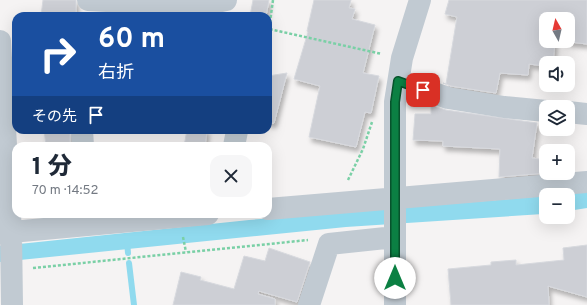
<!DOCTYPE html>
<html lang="ja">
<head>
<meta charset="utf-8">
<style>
  body { margin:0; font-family:Overpass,"Noto Sans JP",sans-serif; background:#f6f6f7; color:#1f2937; height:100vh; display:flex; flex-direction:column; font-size:15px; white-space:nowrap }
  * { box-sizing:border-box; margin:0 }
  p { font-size:13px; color:#747a83 }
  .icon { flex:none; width:22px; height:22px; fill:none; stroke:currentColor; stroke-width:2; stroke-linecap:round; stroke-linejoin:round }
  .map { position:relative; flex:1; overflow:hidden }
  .sheet { position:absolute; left:12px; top:142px; width:260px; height:76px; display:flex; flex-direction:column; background:#fff; border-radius:12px; box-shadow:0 4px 16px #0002 }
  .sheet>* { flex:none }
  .hud { position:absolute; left:12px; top:12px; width:260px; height:122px; border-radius:12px; box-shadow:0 4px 16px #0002; background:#1a4fa0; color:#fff; overflow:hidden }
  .needle { width:26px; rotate:352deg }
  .controls { position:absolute; left:539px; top:12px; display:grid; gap:8px }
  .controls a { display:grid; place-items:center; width:36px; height:36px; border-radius:8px; background:#fff; box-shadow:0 4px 16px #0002; font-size:20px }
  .pin { position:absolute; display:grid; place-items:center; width:34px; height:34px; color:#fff; margin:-17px; border-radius:8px; box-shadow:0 2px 6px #0006 }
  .me { position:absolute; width:44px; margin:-22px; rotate:0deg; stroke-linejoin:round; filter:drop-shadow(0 0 3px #0008) }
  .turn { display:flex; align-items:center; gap:14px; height:84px; padding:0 20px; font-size:18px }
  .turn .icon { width:52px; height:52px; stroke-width:2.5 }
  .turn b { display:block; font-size:28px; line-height:34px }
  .then { display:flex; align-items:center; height:38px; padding:0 20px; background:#0003; gap:8px; font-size:15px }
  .round { display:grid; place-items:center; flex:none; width:42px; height:42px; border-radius:12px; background:#f6f6f7 }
  .summary { display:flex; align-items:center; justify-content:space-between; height:68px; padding:0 20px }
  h1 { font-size:24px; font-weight:800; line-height:30px }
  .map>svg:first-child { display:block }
  .water { fill:#90daee }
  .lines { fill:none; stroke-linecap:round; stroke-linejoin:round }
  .stream { stroke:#90daee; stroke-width:6 }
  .building { fill:#cdcfd5; stroke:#d7d9de; filter:url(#shadow) }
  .path { stroke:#7ad0a6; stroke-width:2.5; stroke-dasharray:3 2; stroke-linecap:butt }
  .minor { stroke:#c1cad2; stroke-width:22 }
  .route-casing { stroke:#07532c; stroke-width:10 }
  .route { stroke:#0b8043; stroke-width:7 }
</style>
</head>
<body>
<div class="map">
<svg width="587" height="305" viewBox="0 0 587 305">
  <defs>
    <filter id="shadow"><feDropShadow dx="2.5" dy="4.5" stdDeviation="2" flood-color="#0004"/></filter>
  </defs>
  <rect width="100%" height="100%" fill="#f5f3f3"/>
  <path class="water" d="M587,192V208L568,211V195H553Z
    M546,196V214H543L346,227L0,262V246L249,220Z"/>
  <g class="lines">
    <path class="stream" d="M127,241L128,253
      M129,263L134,305"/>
  </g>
  <path class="building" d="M43,0H76V16H41Z
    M253,0H269L266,16H250Z
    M314,0H351L349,8L355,9L352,19L375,25L363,73L379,76L371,113L365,112L356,147L309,137L320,86L294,79L308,32L307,31Z
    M449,0H587V44L562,41H568V19H546V41H555L553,63H546V66L529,64L528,75L500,73L496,93L451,86L443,83L446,84L457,17L445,14Z
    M287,73L274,123H268V76Z
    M431,105L446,110L537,123L532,158L546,160V173L499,177L500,149L443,146V141L413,140L415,114H431Z
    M44,130H70V146H46Z
    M187,130H207L205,146H184Z
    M587,245V297L548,286L549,305H451L448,269L491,265V262L516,260V265L564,260L563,248Z
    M269,248L310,262L297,302L259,291L258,294L275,299V305H173L181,272L201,277L200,280L234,289L244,256L265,261Z"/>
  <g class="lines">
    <path class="path" d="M273,0L269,29L382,54
      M348,180L363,149L372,122
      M183,237L186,252
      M33,268L308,240"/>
    <path class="minor" d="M88,0L199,6L226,0
      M0,41L11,232L12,305
      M399,81L448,98L504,107L546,111
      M568,112L587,114
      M82,130L83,146
      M234,146L237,131
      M268,209L587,182
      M0,233L208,214
      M309,305L329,244L395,237
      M395,305V102L402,58L420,0"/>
  </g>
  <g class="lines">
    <defs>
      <path id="route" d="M395,278V102L398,81L423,90"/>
    </defs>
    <use href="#route" class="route-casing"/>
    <use href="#route" class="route"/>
  </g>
</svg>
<div class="controls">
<a><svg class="needle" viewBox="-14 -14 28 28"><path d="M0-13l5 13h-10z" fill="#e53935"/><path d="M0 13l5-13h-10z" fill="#747a83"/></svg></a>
<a><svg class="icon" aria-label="sound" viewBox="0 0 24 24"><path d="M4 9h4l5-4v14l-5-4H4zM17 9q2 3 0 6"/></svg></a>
<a><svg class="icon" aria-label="layers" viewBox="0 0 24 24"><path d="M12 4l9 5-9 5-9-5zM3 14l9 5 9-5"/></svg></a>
<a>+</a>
<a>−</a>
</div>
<div class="pin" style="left:423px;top:90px;background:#d93025"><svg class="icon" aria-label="arrive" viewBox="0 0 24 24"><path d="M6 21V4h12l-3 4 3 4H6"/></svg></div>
<svg class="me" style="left:395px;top:278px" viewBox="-20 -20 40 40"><circle r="19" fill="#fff"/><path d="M0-13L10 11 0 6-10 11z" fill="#0b8043"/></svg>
<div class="hud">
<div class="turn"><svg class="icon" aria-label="right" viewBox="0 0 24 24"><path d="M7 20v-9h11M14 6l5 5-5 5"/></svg><div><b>60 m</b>右折</div></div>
<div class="then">その先<svg class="icon" aria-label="arrive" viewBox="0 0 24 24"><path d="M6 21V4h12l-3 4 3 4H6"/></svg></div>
</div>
<section class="sheet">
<div class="summary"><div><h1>1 分</h1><p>70 m · 14:52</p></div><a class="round"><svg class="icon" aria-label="close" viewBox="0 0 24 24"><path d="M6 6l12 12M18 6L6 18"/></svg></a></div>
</section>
</div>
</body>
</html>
